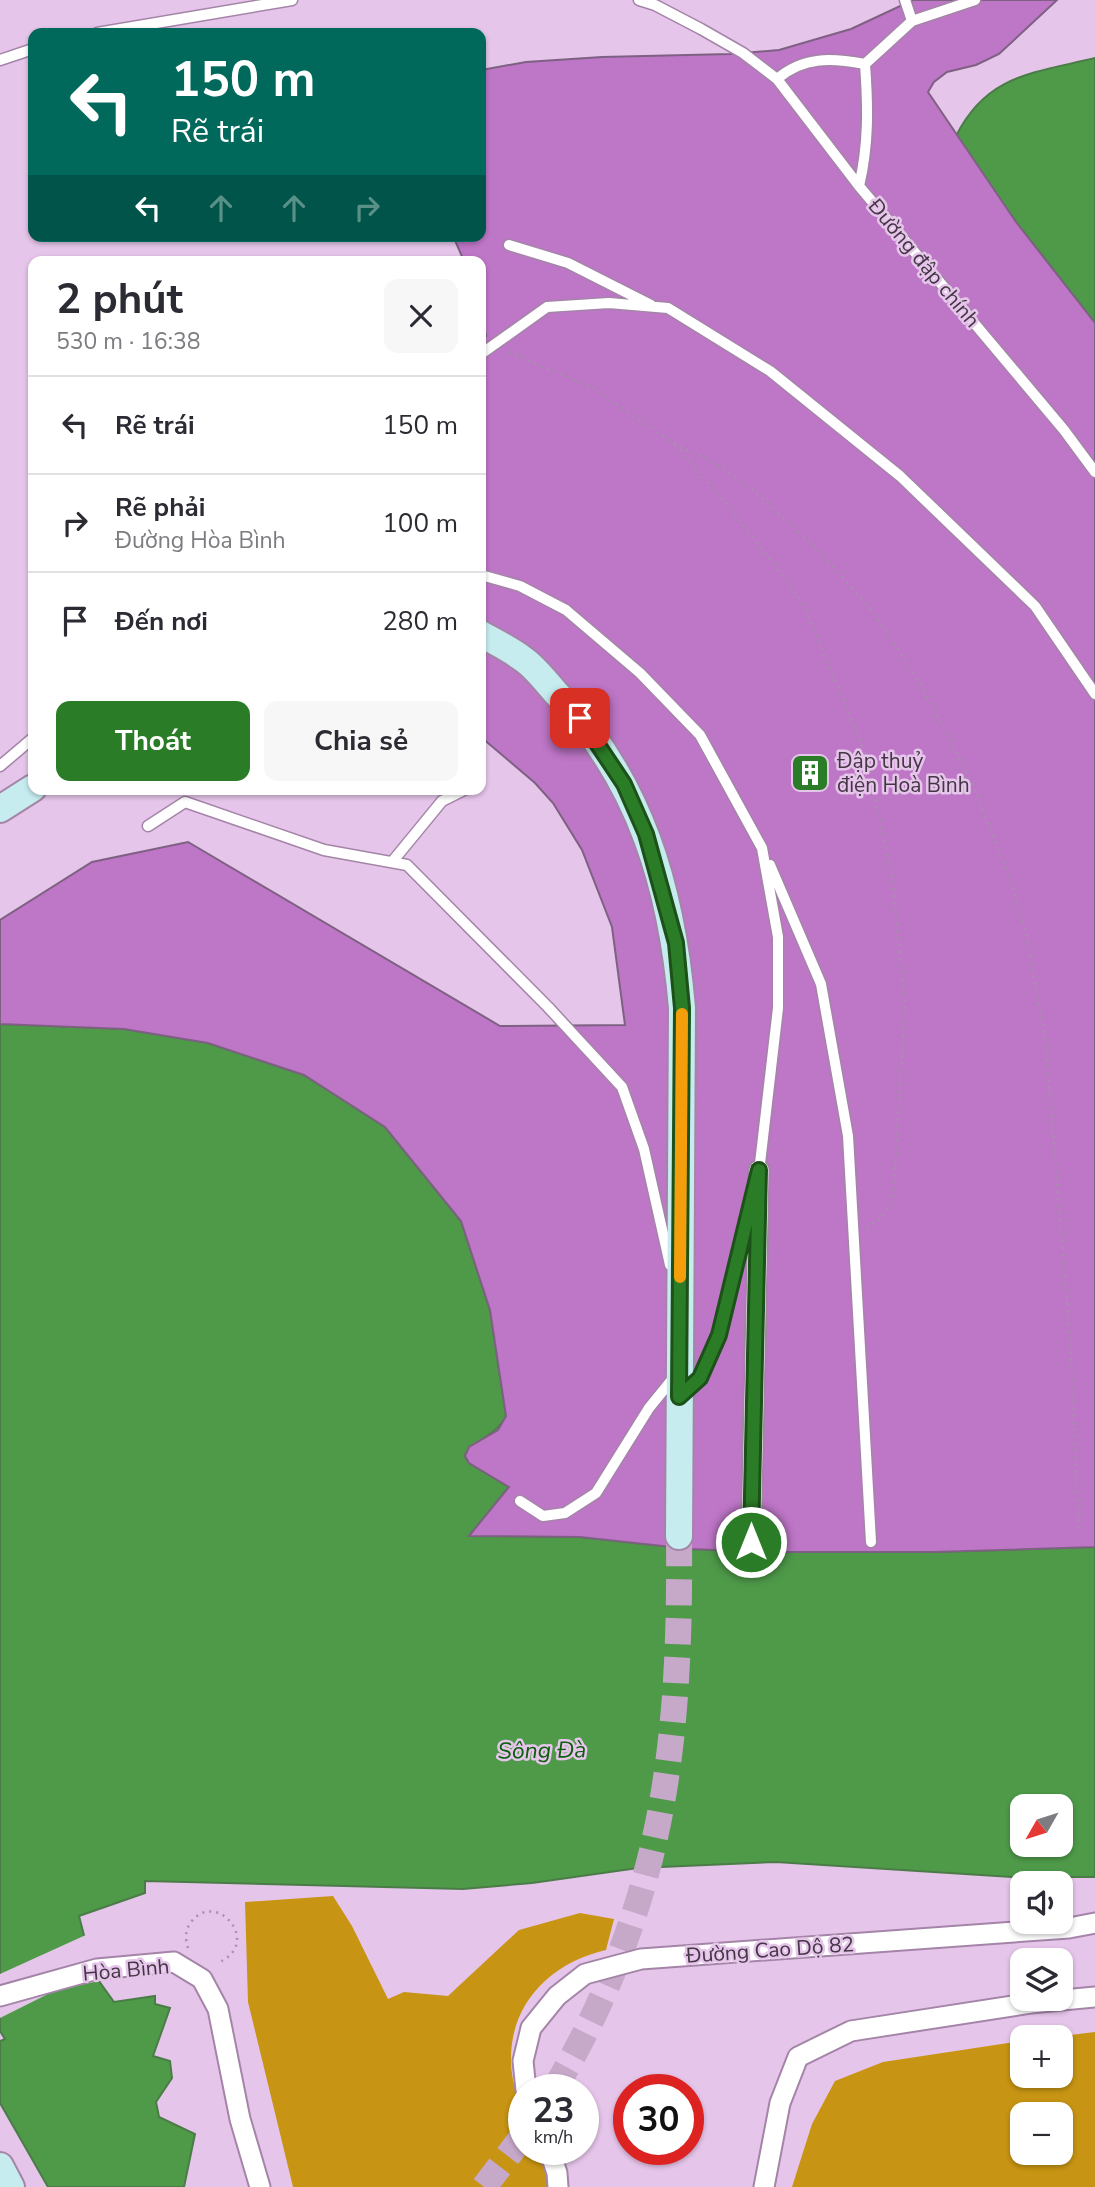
<!DOCTYPE html>
<html lang="vi">
<head>
<meta charset="utf-8">
<style>
  body { margin:0; font-family:"Nunito Sans",sans-serif; background:#f7f7f7; color:#2b2b33; height:100vh; display:flex; flex-direction:column; font-size:26px; white-space:nowrap }
  * { box-sizing:border-box; margin:0 }
  p { font-size:23px; color:#7c7c81 }
  .icon { flex:none; width:38px; height:38px; fill:none; stroke:currentColor; stroke-width:2; stroke-linecap:round; stroke-linejoin:round }
  .map { position:relative; flex:1; overflow:hidden }
  .drawer { position:absolute; left:28px; top:256px; width:458px; height:539px; display:flex; flex-direction:column; background:#fff; border-radius:14px; box-shadow:0 2px 5px #0004 }
  .drawer>* { flex:none }
  .hud { position:absolute; left:28px; top:28px; width:458px; height:214px; border-radius:14px; box-shadow:0 2px 5px #0004; background:#00695c; color:#fff; overflow:hidden }
  .needle { width:46px; rotate:231deg }
  .controls { position:absolute; left:1010px; top:1794px; display:grid; gap:14px }
  .controls a { display:grid; place-items:center; width:63px; height:63px; border-radius:14px; background:#fff; box-shadow:0 2px 5px #0004; font-size:35px }
  .speed { position:absolute; left:508px; top:2074px; display:flex; gap:14px; font-size:35px; font-weight:700; text-align:center }
  .speed>* { display:grid; place-content:center; width:91px; height:91px; border-radius:50%; background:#fff; box-shadow:0 2px 5px #0004; line-height:1 }
  .speed small { font-size:18px; font-weight:400 }
  .speed .limit { border:10px solid #d22; background:#fff; color:#111 }
  .pin { position:absolute; display:grid; place-items:center; width:60px; height:60px; color:#fff; margin:-30px; border-radius:14px; box-shadow:0 4px 10px #0006 }
  .me { position:absolute; width:77px; margin:-38px; rotate:0deg; stroke-linejoin:round; filter:drop-shadow(0 0 5px #0008) }
  .turn { display:flex; align-items:center; gap:24px; height:147px; padding:0 28px; font-size:32px }
  .turn .icon { width:91px; height:91px; stroke-width:2.5 }
  .turn b { display:block; font-size:49px; line-height:60px }
  .lanes { display:flex; align-items:center; height:66px; padding:0 28px; background:#0003; justify-content:center; gap:35px; direction:ltr }
  .lanes .off { opacity:.35 }
  .round { display:grid; place-items:center; flex:none; width:74px; height:74px; border-radius:14px; background:#f7f7f7 }
  .headline { display:flex; align-items:center; justify-content:space-between; height:119px; padding:0 28px }
  h1 { font-size:42px; font-weight:700; line-height:52px }
  .action { display:flex; gap:14px; margin-top:auto; padding:14px 28px }
  .action a { flex:1; height:80px; border-radius:14px; background:#2b7c27; color:#fff; font-size:28px; font-weight:700; line-height:80px; text-align:center }
  .action a+a { background:#f7f7f7; color:#2b2b33 }
  ul { padding:0; list-style:none }
  li { display:flex; align-items:center; gap:21px; height:98px; padding:0 28px; border-top:2px solid #e1e1e2 }
  li div { flex:1 }
  li b { display:block; font-size:26px }
  li em { font-style:normal }
  .map>svg:first-child { display:block }
  .forest { fill:#c79413; fill-rule:evenodd }
  .water { fill:#4e9a49; stroke:#4b7c48; stroke-width:2; fill-rule:evenodd }
  .pier { fill:#e6c5ea }
  .building { fill:#be76c7; stroke:#7e6182; stroke-width:2 }
  .lines { fill:none; stroke-linecap:round; stroke-linejoin:round }
  .secondary-tunnel { stroke:#c6a8c9; stroke-width:26; stroke-dasharray:26 13; stroke-linecap:butt }
  .service-casing { stroke:#a485a8; stroke-width:13 }
  .minor-casing { stroke:#a485a8; stroke-width:23 }
  .secondary-casing { stroke:#a485a8; stroke-width:30 }
  .path { stroke:#a88fab; stroke-width:2.5; stroke-dasharray:2 5; stroke-linecap:butt }
  .service { stroke:#fff; stroke-width:10 }
  .minor { stroke:#fff; stroke-width:19 }
  .secondary { stroke:#c6ecef; stroke-width:26 }
  .route-casing { stroke:#1c5119; stroke-width:18 }
  .route { stroke:#2b7c27; stroke-width:12 }
  .slow { stroke:#f59e0b; stroke-width:12 }
  .labels { text-anchor:middle; stroke-width:5; stroke-linejoin:round; paint-order:stroke }
  .street-label { font-size:21px; fill:#443645; stroke:#e6c5ea }
  .poi-label { font-size:21px; fill:#443645; stroke:#e6c5ea; text-anchor:start }
  .water-label { font-size:23px; font-style:italic; fill:#0b5e0a; stroke:#e6c5ea }
</style>
</head>
<body>
<div class="map">
<svg width="1095" height="2187" viewBox="0 0 1095 2187">
  <rect width="100%" height="100%" fill="#e6c5ea"/>
  <path class="forest" d="M333,1896L352,1926L388,1999L404,1992L448,1996L519,1930L580,1913L614,1919L606,1950C544,1964 501,2014 513,2080C515,2091 521,2101 523,2111C525,2123 523,2137 523,2149H539L549,2187H293L248,2002L245,1902Z
    M1095,2032V2187H792L812,2124L835,2081L883,2062L1022,2041V2076H1060V2037H1054ZM1022,2114H1060V2152H1022Z"/>
  <path class="water" d="M1095,58V323L1016,222L956,136C987,74 1034,73 1095,58Z
    M0,1024L124,1029L208,1043L304,1075L385,1127L461,1221L490,1310L506,1416C497,1436 467,1444 465,1456L469,1463L509,1487L469,1536L580,1537L690,1549L771,1552H934L1095,1547V1877H1012L776,1862L638,1868L532,1883L463,1889L145,1881V1893L79,1916L94,1974L114,2002L155,1996V2004L170,2008L153,2056L170,2061L172,2078L156,2102L159,2117L195,2134L184,2187H48L0,2103V2041L5,2039L0,2031ZM1022,1806H1060V1844H1022Z"/>
  <path class="pier" d="M88,1934L98,1973L103,1980L54,1991L0,2018V1974Z"/>
  <path class="building" d="M913,0H1057L999,54L976,65L947,72L934,82L928,92L1016,222L1095,323V1547L934,1552H771L690,1549L580,1537L469,1536L509,1487L469,1463L465,1456L469,1447L498,1430L506,1416L490,1310L461,1221L385,1127L304,1075L208,1043L124,1029L0,1024V920L92,862L188,842L500,1026L625,1025L612,927L582,850L553,803L535,783L481,737V340L486,336L481,313V261H464L453,236H481V70L526,62L602,57L730,54L779,50L851,29Z"/>
  <g class="lines">
    <path class="secondary-tunnel" d="M554,2090C663,1903 681,1749 679,1536
      M484,2187L523,2136"/>
    <defs>
      <path id="service" d="M639,0L655,5L701,29L743,53L777,79L859,186
        M905,0L912,21
        M975,0L912,21L865,64C868,106 869,144 859,186L1064,430L1095,472
        M97,33L292,0
        M0,60L33,49
        M777,79C804,56 832,58 865,64
        M509,245L568,263L651,305
        M481,354L547,307L609,303L668,308L770,371L900,476L1035,606L1095,694
        M481,575L520,586L566,610L640,673L700,735L762,848L778,937V1008L759,1172
        M0,766L33,738
        M148,826L185,802L324,850L407,865L548,1007L622,1087L644,1149L670,1265
        M392,862L442,801L466,789
        M770,865L821,984L848,1136L871,1542
        M683,1394C729,1350 735,1260 751,1200
        M520,1501L543,1516L565,1513L596,1493L649,1408L675,1376"/>
      <path id="minor" d="M751,1542L759,1170
        M0,1996L97,1969L174,1962L202,1979L218,2009L240,2119L260,2187
        M526,2090L523,2061L531,2028L557,1996L585,1974L641,1959L1069,1928L1095,1923
        M549,2149L557,2173L558,2187
        M764,2187L780,2103L798,2057L851,2031L1031,2003L1095,1997"/>
      <path id="secondary" d="M481,634C495,642 510,649 523,659C535,667 546,682 556,693C641,780 672,890 682,1008L679,1536
        M0,809L33,788
        M0,2166L11,2187"/>
    </defs>
    <use href="#service" class="service-casing"/>
    <use href="#minor" class="minor-casing"/>
    <use href="#secondary" class="secondary-casing"/>
    <path class="path" d="M509,352L593,388L674,444L710,460L751,488L811,543L873,611L920,683L973,785L1009,877L1026,933L1045,1036L1070,1338L1079,1534
      M675,445L727,504L802,601L866,755L892,876L905,1006L893,1199L881,1218L865,1229
      M188,1948C185,1939 185,1930 191,1922C217,1888 264,1945 217,1963"/>
    <use href="#service" class="service"/>
    <use href="#minor" class="minor"/>
    <use href="#secondary" class="secondary"/>
  </g>
  <g class="lines">
    <defs>
      <path id="route" d="M580,718L624,784L646,834L676,943L682,1008L679,1397L700,1378L719,1335L759,1170L751,1542"/>
    </defs>
    <use href="#route" class="route-casing"/>
    <use href="#route" class="route"/>
    <path class="slow" d="M680,1277L682,1014"/>
  </g>
  <defs>
    <symbol id="building-square" viewBox="-11 -11 22 22"><rect x="-9" y="-9" width="18" height="18" rx="4" fill="#2b7c27" stroke="#e6c5ea"/><path d="M-4-6H4V6H1V3H-1V6H-4ZM-2.5-4.3h1.7v1.8h-1.7ZM.8-4.3h1.7v1.8H.8ZM-2.5-1h1.7V.8h-1.7ZM.8-1h1.7V.8H.8Z" fill="#fff"/></symbol>
  </defs>
  <g fill-rule="evenodd">
    <use href="#building-square" x="788" y="751" width="44" height="44"/>
  </g>
  <g class="labels">
    <g class="street-label">
      <text transform="translate(924 263) rotate(50)" y="7">Đường đập chính</text>
      <text transform="translate(770 1950) rotate(-4)" y="7">Đường Cao Dộ 82</text>
      <text transform="translate(126 1970) rotate(-5)" y="7">Hòa Bình</text>
    </g>
    <g class="poi-label">
      <text x="837" y="768">Đập thuỷ<tspan x="837" dy="24">điện Hoà Bình</tspan></text>
    </g>
    <g class="water-label">
      <text transform="translate(542 1750) rotate(-1)" y="8">Sông Đà</text>
    </g>
  </g>
</svg>
<div class="controls">
<a><svg class="needle" viewBox="-14 -14 28 28"><path d="M0-13l5 13h-10z" fill="#e53935"/><path d="M0 13l5-13h-10z" fill="#7c7c81"/></svg></a>
<a><svg class="icon" aria-label="sound" viewBox="0 0 24 24"><path d="M4 9h4l5-4v14l-5-4H4zM17 9q2 3 0 6"/></svg></a>
<a><svg class="icon" aria-label="layers" viewBox="0 0 24 24"><path d="M12 4l9 5-9 5-9-5zM3 14l9 5 9-5"/></svg></a>
<a>+</a>
<a>−</a>
</div>
<div class="speed"><div>23<small>km/h</small></div><div class="limit">30</div></div>
<div class="pin" style="left:580px;top:718px;background:#d93025"><svg class="icon" aria-label="arrive" viewBox="0 0 24 24"><path d="M6 21V4h12l-3 4 3 4H6"/></svg></div>
<svg class="me" style="left:751px;top:1542px" viewBox="-20 -20 40 40"><circle r="17" fill="#2b7c27" stroke="#fff" stroke-width="3"/><path d="M0-11L8 9 0 5-8 9z" fill="#fff"/></svg>
<div class="hud">
<div class="turn"><svg class="icon" aria-label="left" viewBox="0 0 24 24"><path d="M17 20v-9H6M10 6l-5 5 5 5"/></svg><div><b>150 m</b>Rẽ trái</div></div>
<div class="lanes"><svg class="icon" aria-label="left" viewBox="0 0 24 24"><path d="M17 20v-9H6M10 6l-5 5 5 5"/></svg><svg class="icon off" aria-label="ahead" viewBox="0 0 24 24"><path d="M12 20V5M6 11l6-6 6 6"/></svg><svg class="icon off" aria-label="ahead" viewBox="0 0 24 24"><path d="M12 20V5M6 11l6-6 6 6"/></svg><svg class="icon off" aria-label="right" viewBox="0 0 24 24"><path d="M7 20v-9h11M14 6l5 5-5 5"/></svg></div>
</div>
<section class="drawer">
<div class="headline"><div><h1>2 phút</h1><p>530 m · 16:38</p></div><a class="round"><svg class="icon" aria-label="close" viewBox="0 0 24 24"><path d="M6 6l12 12M18 6L6 18"/></svg></a></div>
<ul>
<li><svg class="icon" aria-label="left" viewBox="0 0 24 24"><path d="M17 20v-9H6M10 6l-5 5 5 5"/></svg><div><b>Rẽ trái</b></div><em>150 m</em></li>
<li><svg class="icon" aria-label="right" viewBox="0 0 24 24"><path d="M7 20v-9h11M14 6l5 5-5 5"/></svg><div><b>Rẽ phải</b><p>Đường Hòa Bình</p></div><em>100 m</em></li>
<li><svg class="icon" aria-label="arrive" viewBox="0 0 24 24"><path d="M6 21V4h12l-3 4 3 4H6"/></svg><div><b>Đến nơi</b></div><em>280 m</em></li>
</ul>
<div class="action"><a>Thoát</a><a>Chia sẻ</a></div>
</section>
</div>
</body>
</html>
